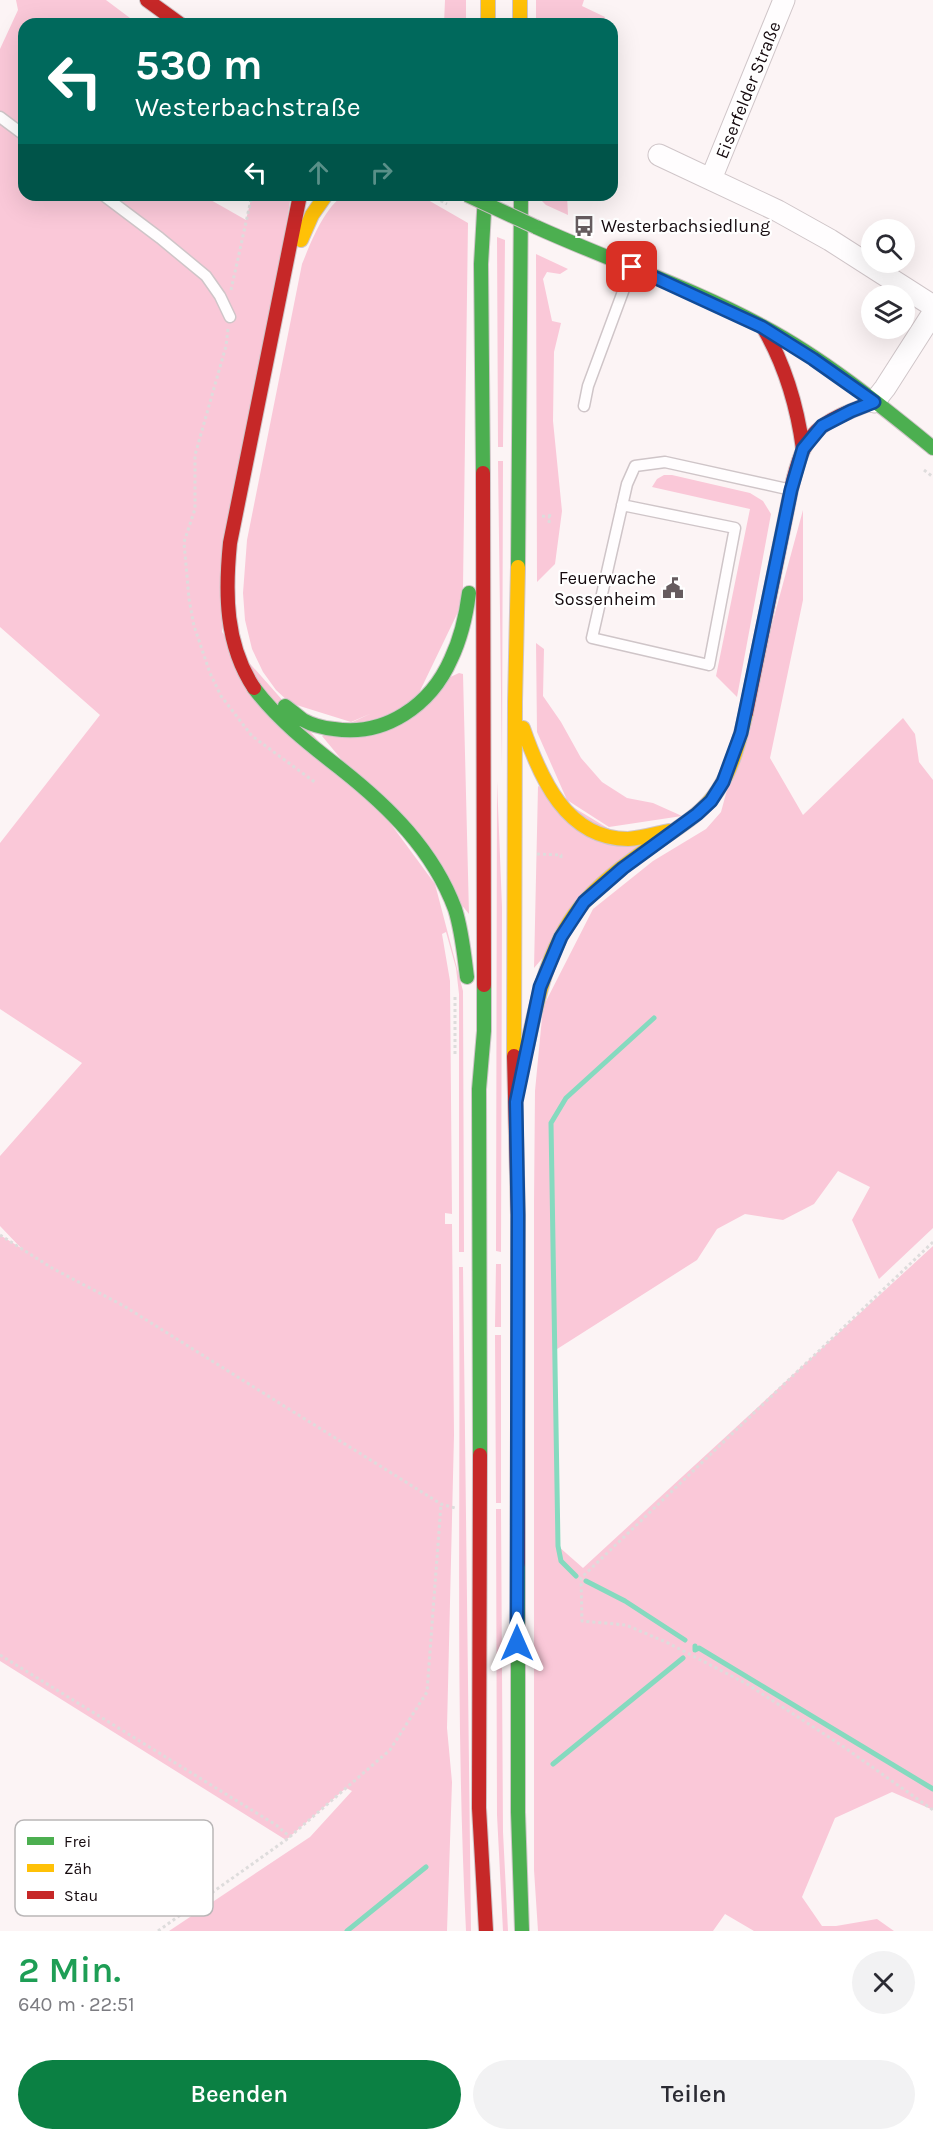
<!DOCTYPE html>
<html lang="de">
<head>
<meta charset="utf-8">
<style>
  body { margin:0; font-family:Karla,sans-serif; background:#f2f2f3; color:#2b2b33; height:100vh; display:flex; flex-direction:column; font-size:22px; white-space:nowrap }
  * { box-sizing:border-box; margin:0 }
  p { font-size:20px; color:#7c7c81 }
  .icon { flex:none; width:33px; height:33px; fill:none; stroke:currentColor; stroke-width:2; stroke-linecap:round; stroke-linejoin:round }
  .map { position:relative; height:1931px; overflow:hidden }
  .side { display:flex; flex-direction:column; background:#fff; flex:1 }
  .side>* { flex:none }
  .top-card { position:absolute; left:18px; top:18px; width:600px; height:183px; border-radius:18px; box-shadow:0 6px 24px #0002; background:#00695c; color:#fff; overflow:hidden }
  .controls { position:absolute; left:861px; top:219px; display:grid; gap:12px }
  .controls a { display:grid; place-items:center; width:54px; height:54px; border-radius:50%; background:#fff; box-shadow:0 6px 24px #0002; font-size:30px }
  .pin { position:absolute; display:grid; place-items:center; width:51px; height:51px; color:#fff; margin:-26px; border-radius:12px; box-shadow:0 3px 9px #0006 }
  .me { position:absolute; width:66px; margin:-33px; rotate:0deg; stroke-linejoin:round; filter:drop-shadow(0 0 4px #0008) }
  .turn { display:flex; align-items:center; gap:21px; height:126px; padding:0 18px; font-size:27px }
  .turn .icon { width:78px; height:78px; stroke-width:2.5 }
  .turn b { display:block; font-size:42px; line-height:51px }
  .lanes { display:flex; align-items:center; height:57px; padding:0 18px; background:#0003; justify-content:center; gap:30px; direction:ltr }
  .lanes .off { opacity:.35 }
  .round { display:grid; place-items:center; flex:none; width:63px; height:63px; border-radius:32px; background:#f2f2f3 }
  .head { display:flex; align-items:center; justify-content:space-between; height:102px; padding:0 18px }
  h1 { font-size:36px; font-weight:600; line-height:45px; color:#1e9e55 }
  .button { display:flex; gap:12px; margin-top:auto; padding:12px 18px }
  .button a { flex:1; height:69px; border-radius:36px; background:#0b8043; color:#fff; font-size:24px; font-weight:600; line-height:69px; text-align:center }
  .button a+a { background:#f2f2f3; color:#2b2b33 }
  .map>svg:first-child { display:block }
  .green { fill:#fac8d8 }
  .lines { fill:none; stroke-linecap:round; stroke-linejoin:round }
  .stream { stroke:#85dabf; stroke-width:5 }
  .lane-casing { stroke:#cfc5c8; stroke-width:13 }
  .street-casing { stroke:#cfc5c8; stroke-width:23 }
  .fast-casing { stroke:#cfc5c8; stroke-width:16 }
  .slow-casing { stroke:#cfc5c8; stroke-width:16 }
  .jam-casing { stroke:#cfc5c8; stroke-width:16 }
  .path { stroke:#dedcdc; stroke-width:3; stroke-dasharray:3 3; stroke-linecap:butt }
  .lane { stroke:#fffdfe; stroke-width:10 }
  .street { stroke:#fffdfe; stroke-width:21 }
  .fast { stroke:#4caf50; stroke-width:14 }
  .slow { stroke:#ffc107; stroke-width:14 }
  .jam { stroke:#c62828; stroke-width:14 }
  .fast-bridge-casing { stroke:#cfc5c8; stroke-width:16; stroke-linecap:butt }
  .fast-bridge { stroke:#4caf50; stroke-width:14 }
  .route-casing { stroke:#114b97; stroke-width:15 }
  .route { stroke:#1a73e8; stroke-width:10 }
  .labels { text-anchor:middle; stroke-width:4.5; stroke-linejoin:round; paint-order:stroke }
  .street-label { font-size:18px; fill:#150a0e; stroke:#fff }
  .poi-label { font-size:18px; fill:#150a0e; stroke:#fff; text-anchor:start }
  .key { fill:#fff; stroke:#b9b6b7; stroke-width:1.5 }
  .key-label { font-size:16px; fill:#150a0e }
</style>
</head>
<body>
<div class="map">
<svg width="933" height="1931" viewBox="0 0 933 1931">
  <rect width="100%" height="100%" fill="#fcf4f5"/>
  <path class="green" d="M16,0H106L138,24H24V195H202L246,220L252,195H291L222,632L385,816L435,884L463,991L464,1252H459V994L456,968L446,932L442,934L450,981L452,1214L445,1213V1224H452L454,1435L447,1728L452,1782L447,1931H169L310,1837L352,1791L346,1788L286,1840L0,1661V1235L21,1248L0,1226V1156L82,1063L0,1009V843L100,715L0,627V49L18,10Z
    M445,0H466V24H444Z
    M536,0H584L582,6L605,17L602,24H536Z
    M344,195H423L429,197L428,200L468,223L463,587L458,612L419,693L351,722L290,703L276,690L263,672L252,649L245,620L243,593L247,540L302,264C311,242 324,208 344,195Z
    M536,195H567L568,215L546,205Z
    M497,237L505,240L503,447H498Z
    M536,254L568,269L560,274L547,272L543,279L552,321L561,323L554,352L553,421L562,511L555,564L537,582Z
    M498,461H503L502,768Z
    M664,475H672L750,493L763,501L771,514L737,697L716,676L750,509L652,487L657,479Z
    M803,510V600L770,758L803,815L903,718L915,734L919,762L933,780V1228L879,1279L852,1220L870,1187L838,1171L814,1204L783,1220L745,1214L717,1229L697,1260L554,1351L558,1546L583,1568L933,1246V1810L892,1792L835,1818L802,1897L822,1926H836L877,1919L894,1931H754L725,1914L713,1931H538L534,1870V1202L535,1091L543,1007L593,909L653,861L706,829L721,812Z
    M536,643L544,649L543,696L561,722L581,758L602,782L627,798L653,803L682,816L609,827L567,800L537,732Z
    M459,673L463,674L469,914L322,736Z
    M497,781L502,907L501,1252L496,1251Z
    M538,786L639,847L534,968Z
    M496,1264H501V1327H495Z
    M459,1267H463L471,1931H466C455,1710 461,1488 459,1267Z
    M495,1335H501V1503H496Z
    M496,1509H501L503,1832L508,1931H503L497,1815Z"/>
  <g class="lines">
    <path class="stream" d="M576,1576L561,1561L558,1546L551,1123L566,1098L654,1018
      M586,1581L625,1601L685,1640
      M695,1646V1650L699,1648L933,1789
      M553,1764L683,1658
      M347,1931L426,1867"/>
    <defs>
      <path id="lane" d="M0,117L24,135
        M103,195L160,238L206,276L220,296L230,317
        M584,406L588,386L631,270
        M622,505L735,528L709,665L592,638L627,484L635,466L665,462L787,489"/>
      <path id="street" d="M659,155L778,211L830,240L933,306
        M711,179L784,0
        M874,402L885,388L933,313"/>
      <path id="fast" d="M536,227C611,261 690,287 762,326C824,359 879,404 933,448
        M483,473L481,264L485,195
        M518,567L521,195
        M254,688C278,720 309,744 341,769C389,807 433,850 455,909C462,931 464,954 467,977
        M285,706C291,710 297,716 303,720C312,725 324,728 334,729C385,737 431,705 451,659C461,638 466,616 469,593
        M480,1455L479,1089L484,1031V985
        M518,1563V1812L522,1931"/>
      <path id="slow" d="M488,0V24
        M520,0V24
        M301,240L312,215L326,195
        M523,728C540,777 566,839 628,839C642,838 655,834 669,831
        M527,1047C538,996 549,941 586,900C607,877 634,858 660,840C681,826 704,812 718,790C733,767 740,739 746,713
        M514,1056L515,702L518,567"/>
      <path id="jam" d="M147,0L180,24
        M764,329C786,367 797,405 803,449
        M483,473L484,985
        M791,490C804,430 818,423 874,402
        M254,688C225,644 225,593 230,543L300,195
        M746,713L791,490
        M514,1056L518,1215V1563
        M480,1455L479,1808L486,1931"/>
    </defs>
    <use href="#lane" class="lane-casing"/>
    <use href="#street" class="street-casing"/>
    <use href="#fast" class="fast-casing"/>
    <use href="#slow" class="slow-casing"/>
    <use href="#jam" class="jam-casing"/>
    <path class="path" d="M430,195L447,204
      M231,290L252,195
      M228,329L226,346L195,455V509L184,542L189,599L194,626L210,673L221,696L252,736L316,783
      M924,470L933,477
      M542,516L550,517
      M549,523L550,512
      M537,854L561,855V861
      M455,997V1056
      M0,1235L52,1268L124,1306L441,1504L455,1508
      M933,1242L581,1578L582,1621L626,1625L668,1643L747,1684L841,1745L933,1810
      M0,1655L276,1825L290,1837
      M158,1931L286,1840L390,1750L427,1692L441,1504"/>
    <use href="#lane" class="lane"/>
    <use href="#street" class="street"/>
    <use href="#fast" class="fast"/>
    <use href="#slow" class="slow"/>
    <use href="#jam" class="jam"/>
    <defs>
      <path id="fast-bridge" d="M467,195L536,227"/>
    </defs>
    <use href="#fast-bridge" class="fast-bridge-casing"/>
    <use href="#fast-bridge" class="fast-bridge"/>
  </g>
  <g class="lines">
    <defs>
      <path id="route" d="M517,1643L518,1215L516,1102L540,987L561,937L584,902L623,868L697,814L711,801L723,782L741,733L791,490L803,449L822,426L851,411L874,402L813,359L762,327L632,267"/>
    </defs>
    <use href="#route" class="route-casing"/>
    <use href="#route" class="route"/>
  </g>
  <defs>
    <symbol id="bus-bare" viewBox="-9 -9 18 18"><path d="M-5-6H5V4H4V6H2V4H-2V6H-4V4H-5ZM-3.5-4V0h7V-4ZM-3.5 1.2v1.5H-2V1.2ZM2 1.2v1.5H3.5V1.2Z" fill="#665c5f" stroke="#fff" stroke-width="2.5" paint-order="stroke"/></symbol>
    <symbol id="civic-bare" viewBox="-9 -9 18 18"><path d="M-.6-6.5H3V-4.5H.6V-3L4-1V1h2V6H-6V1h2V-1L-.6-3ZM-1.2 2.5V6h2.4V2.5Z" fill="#665c5f" stroke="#fff" stroke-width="2.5" paint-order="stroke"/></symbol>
  </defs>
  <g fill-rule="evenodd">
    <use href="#bus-bare" x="569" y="211" width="30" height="30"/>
    <use href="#civic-bare" x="658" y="573" width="30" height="30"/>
  </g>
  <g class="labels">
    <g class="street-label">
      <text transform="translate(748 90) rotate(-68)" y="6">Eiserfelder Straße</text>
    </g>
    <g class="poi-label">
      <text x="601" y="232">Westerbachsiedlung</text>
      <text x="656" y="584" text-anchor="end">Feuerwache<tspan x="656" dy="21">Sossenheim</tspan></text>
    </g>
  </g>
  <rect x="15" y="1820" width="198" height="96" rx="9" class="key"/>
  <rect x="27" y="1837" width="27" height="8" fill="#4caf50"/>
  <rect x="27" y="1864" width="27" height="8" fill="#ffc107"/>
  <rect x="27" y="1891" width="27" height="8" fill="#c62828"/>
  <g class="key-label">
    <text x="64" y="1847">Frei</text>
    <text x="64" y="1874">Zäh</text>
    <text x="64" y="1901">Stau</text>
  </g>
</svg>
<div class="controls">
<a><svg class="icon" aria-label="search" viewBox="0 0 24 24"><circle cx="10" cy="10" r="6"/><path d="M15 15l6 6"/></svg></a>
<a><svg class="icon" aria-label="layers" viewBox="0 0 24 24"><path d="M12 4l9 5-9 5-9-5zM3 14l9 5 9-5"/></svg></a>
</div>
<div class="pin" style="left:632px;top:267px;background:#d93025"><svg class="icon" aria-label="arrive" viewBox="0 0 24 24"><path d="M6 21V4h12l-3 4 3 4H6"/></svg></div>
<svg class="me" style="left:517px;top:1643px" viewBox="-20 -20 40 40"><path d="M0-17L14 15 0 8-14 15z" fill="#1a73e8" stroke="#fff" stroke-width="4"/></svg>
<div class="top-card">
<div class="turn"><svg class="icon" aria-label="left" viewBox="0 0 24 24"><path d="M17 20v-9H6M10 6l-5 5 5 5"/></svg><div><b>530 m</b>Westerbachstraße</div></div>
<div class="lanes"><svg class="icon" aria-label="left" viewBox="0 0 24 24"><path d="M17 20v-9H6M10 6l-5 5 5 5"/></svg><svg class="icon off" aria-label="ahead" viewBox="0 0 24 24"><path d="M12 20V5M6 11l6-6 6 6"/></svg><svg class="icon off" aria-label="right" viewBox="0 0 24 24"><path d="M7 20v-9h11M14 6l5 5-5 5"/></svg></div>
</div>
</div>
<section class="side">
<div class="head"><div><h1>2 Min.</h1><p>640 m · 22:51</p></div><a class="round"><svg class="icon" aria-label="close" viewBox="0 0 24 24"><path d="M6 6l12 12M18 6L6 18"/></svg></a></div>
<div class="button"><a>Beenden</a><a>Teilen</a></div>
</section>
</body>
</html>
